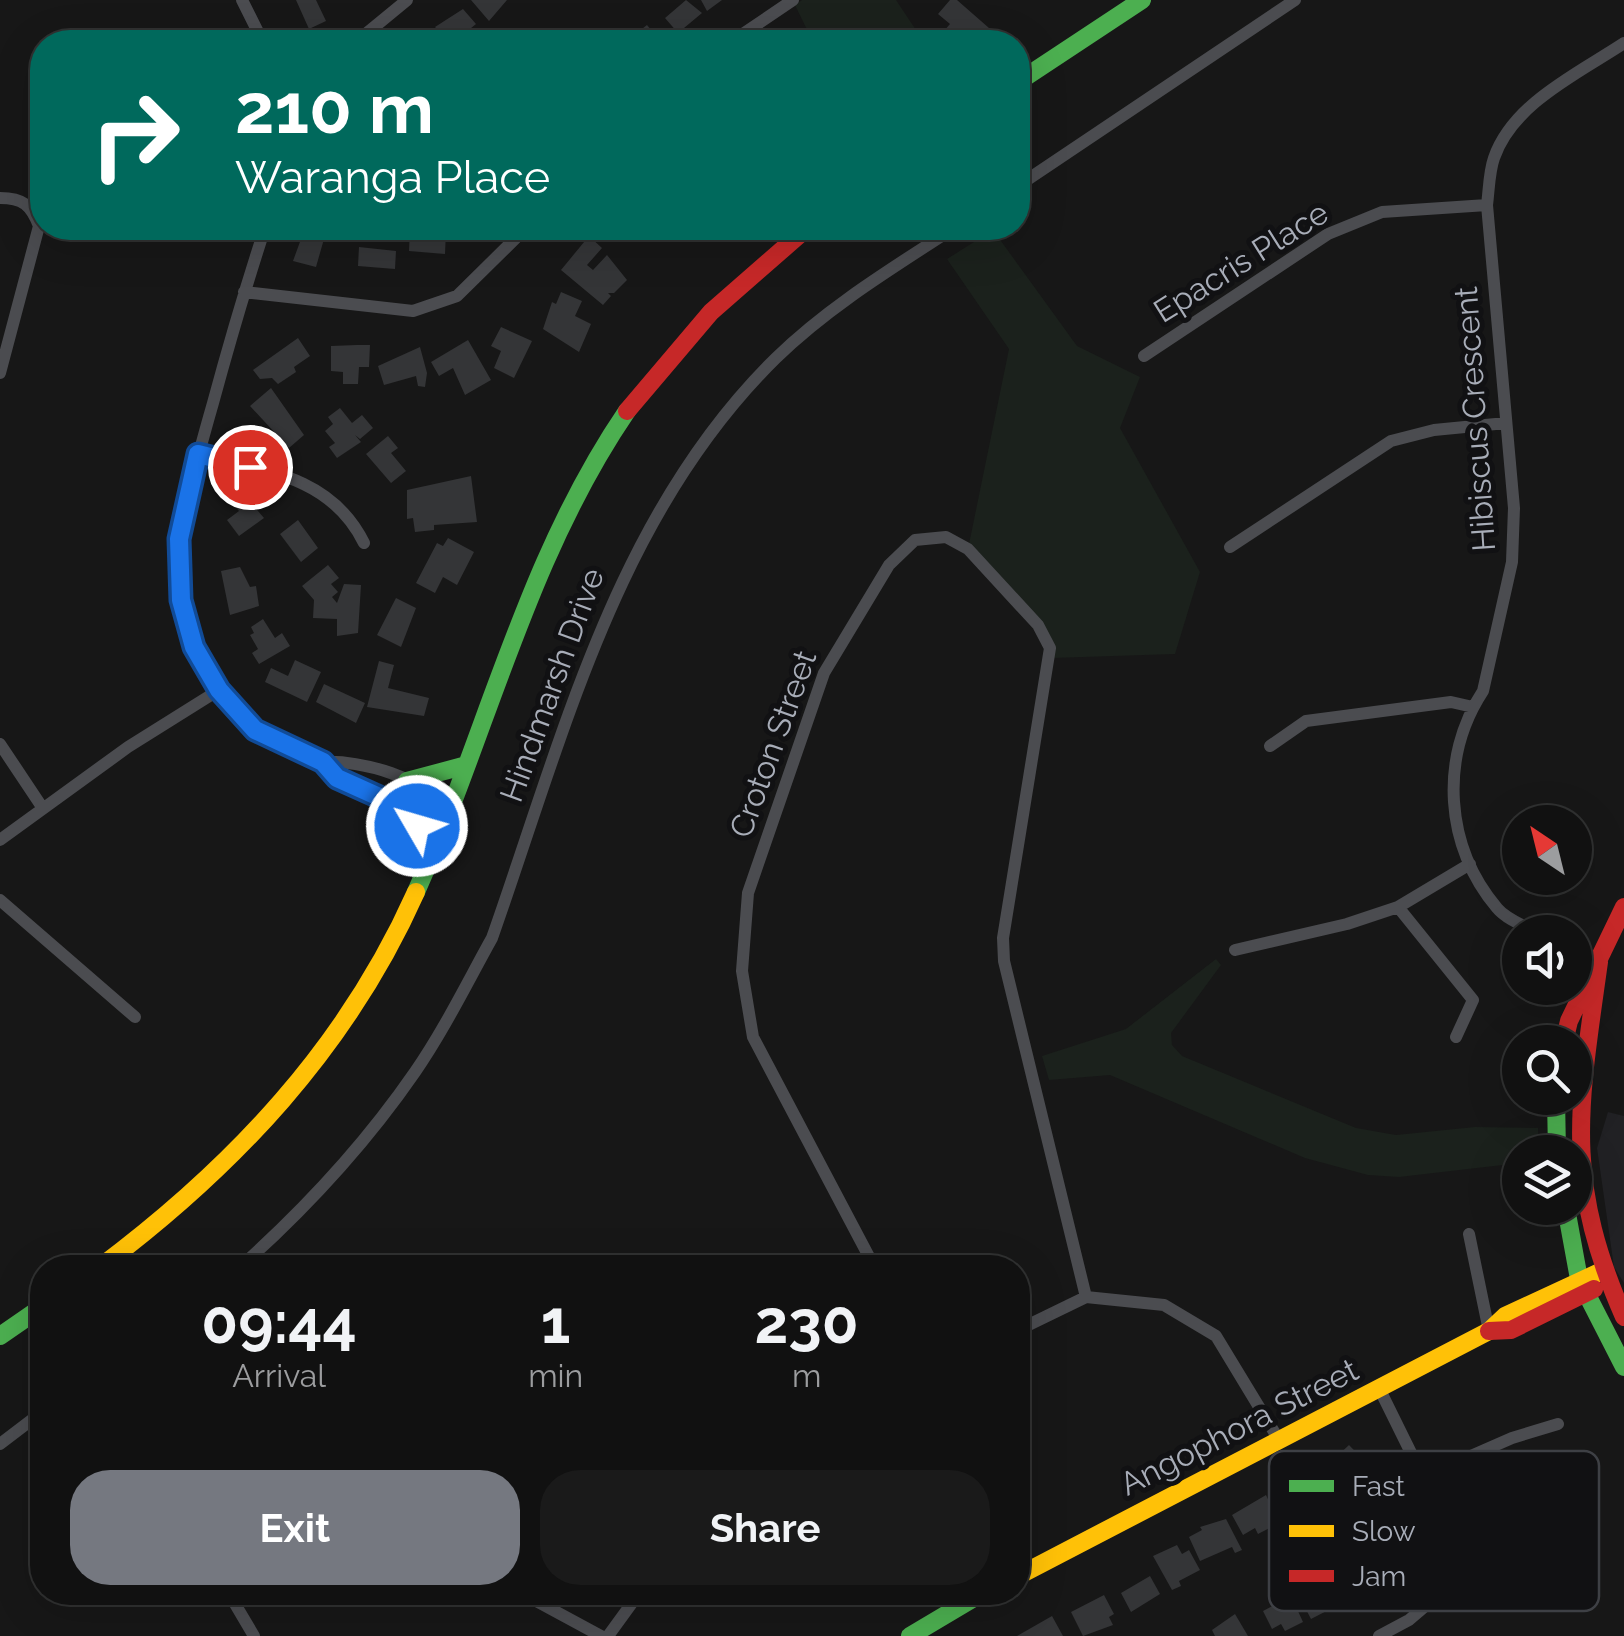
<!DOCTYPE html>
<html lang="en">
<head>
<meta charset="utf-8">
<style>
  body { margin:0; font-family:Raleway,sans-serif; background:#1a1a1a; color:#f1f3f6; height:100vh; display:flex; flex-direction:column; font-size:38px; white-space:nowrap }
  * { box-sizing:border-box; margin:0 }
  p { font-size:32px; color:#9c9d9f }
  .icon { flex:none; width:55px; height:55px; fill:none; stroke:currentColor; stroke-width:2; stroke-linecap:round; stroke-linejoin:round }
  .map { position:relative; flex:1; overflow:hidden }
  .side { position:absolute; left:30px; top:1255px; width:1000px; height:350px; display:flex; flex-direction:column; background:#111; border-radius:40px; box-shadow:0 10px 40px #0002,0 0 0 2px #303131 }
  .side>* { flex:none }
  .guide { position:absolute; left:30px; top:30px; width:1000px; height:210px; border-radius:40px; box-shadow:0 10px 40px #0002,0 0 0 2px #303131; background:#00695c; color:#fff; overflow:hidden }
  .needle { width:65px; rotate:325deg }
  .controls { position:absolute; left:1502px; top:805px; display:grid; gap:20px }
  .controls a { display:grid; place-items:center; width:90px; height:90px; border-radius:50%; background:#111; box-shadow:0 10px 40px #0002,0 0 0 2px #303131; font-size:50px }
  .pin { position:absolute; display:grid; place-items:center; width:85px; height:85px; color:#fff; margin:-42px; border:5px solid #fff; border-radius:50%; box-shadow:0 2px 10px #0007 }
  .me { position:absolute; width:110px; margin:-55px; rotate:308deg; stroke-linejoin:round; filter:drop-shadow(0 0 8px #0008) }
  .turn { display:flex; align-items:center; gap:35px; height:210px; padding:0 40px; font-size:45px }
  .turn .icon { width:130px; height:130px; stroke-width:2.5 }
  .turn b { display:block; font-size:70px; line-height:85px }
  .eta { display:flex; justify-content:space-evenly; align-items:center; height:170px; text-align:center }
  .eta b { font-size:60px; font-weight:700; line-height:70px }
  .primary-button { display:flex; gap:20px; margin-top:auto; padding:20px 40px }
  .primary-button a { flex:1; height:115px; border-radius:40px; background:#757880; color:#fff; font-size:40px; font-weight:700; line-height:115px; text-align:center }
  .primary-button a+a { background:#1a1a1a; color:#f1f3f6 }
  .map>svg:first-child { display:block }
  .built { fill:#212124 }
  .green { fill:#1b211c }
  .building { fill:#343537 }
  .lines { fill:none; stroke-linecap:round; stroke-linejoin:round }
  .street { stroke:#4b4c50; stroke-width:12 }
  .fast { stroke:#4caf50; stroke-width:18 }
  .slow { stroke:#ffc107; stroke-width:18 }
  .jam { stroke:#c62828; stroke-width:18 }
  .route-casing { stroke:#114b97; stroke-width:25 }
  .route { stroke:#1a73e8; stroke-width:18 }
  .labels { text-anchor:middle; stroke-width:10; stroke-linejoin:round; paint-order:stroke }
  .street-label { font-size:32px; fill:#a8adb8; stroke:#111113 }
  .key { fill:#111113; stroke:#3e4045; stroke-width:2.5 }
  .key-label { font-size:28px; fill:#a8adb8 }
</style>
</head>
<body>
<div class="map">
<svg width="1624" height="1636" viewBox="0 0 1624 1636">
  <rect width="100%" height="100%" fill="#171717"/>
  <path class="built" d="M1608,1112L1624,1116V1283L1614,1267L1597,1148Z"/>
  <path class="green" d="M802,0H896L924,42H813L795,5Z
    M993,230L1077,346L1140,377L1120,428L1200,572L1175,654L1052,658L1050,648L968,549L1009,349L947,259Z
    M1216,959L1221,965L1171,1033L1172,1045L1182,1056L1356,1128L1396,1135L1475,1127L1538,1128L1539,1152H1520V1163L1399,1177L1368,1175L1305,1158L1110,1075L1049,1080L1042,1056L1126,1029Z"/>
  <path class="building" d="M296,0H316L326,21L309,29Z
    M471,0H507L489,21Z
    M686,0L702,13L678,33L665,18Z
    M701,0H722L707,11Z
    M950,0H957L989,28L976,42L937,39L950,24L938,14Z
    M463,9L476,24L454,42H448L435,27Z
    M647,25L660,41L625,42Z
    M305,228L326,232L316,267L293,261Z
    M410,228L446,231L445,254L409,251Z
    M604,228H647L623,241L620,234L612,238Z
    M589,236L602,248L587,265L593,270L607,255L627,280L614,293H608L611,296L603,305L561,270Z
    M359,247L396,251L395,269L358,266Z
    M561,292L582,301L575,316L591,324L579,352L543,329L552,302L556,304Z
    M501,327L532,341L514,378L494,368L501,351L491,346Z
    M298,338L310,356L294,367L296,372L278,384L272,378L260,379L253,370Z
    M468,340L491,380L465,395L453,368L439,376L431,362Z
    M357,345H370L369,367H359L358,384H343V372L331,371V346Z
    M420,347L427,373L425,387L418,386L416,376L384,385L378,366Z
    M271,388L304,435L289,448L250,406Z
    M340,408L352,423L362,415L373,428L360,439L355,435L361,442L337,458L329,447L335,443L325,431L333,424L328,417Z
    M388,436L398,448L391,453L406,471L391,483L366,454Z
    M471,476L477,522L434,525V530L415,532L413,518L407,519V490Z
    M245,496L264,518L239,536L227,520L239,511L234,505Z
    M298,520L318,548L301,562L280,534Z
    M448,538L474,552L457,585L443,577L435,593L416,583L437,543L443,546Z
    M328,565L339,578L331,584L338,592L332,597L337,603L344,584L361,585L358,633L337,636V619L313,618L314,600L302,586Z
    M240,567L250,587L256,586L259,606L230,615L221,571Z
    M396,598L416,608L401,647L377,635Z
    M263,619L275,638L282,633L290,646L259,664L252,653L258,649L250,635L254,633L251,627Z
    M295,660L321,672L307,702L265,682L271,668L288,676Z
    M379,661L394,665L388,688L429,698L424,716L367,707Z
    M324,684L365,703L356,723L316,702Z
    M1349,1445L1378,1475L1363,1490L1333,1460Z
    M1266,1495L1279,1523L1258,1534L1255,1528L1243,1535L1232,1515Z
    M1226,1519L1242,1550L1235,1553L1232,1547L1200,1561L1189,1537L1202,1530L1200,1527Z
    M1177,1545L1182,1554L1189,1550L1200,1570L1179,1581L1181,1586L1172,1590L1153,1556Z
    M1150,1576L1160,1594L1131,1612L1121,1593Z
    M1331,1582L1342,1603L1311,1619L1300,1598Z
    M1104,1595L1114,1614L1109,1617L1113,1625L1083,1636L1071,1612Z
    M1291,1596L1303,1622L1285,1631L1281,1624L1272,1629L1263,1611Z
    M1235,1614L1248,1636H1215L1212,1630Z
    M1052,1616L1063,1636H1017Z"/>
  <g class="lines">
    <path class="street" d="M242,0L263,42
      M356,42L407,0
      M731,42L793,0
      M1018,186L1295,0
      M0,198C23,198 31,205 39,226L0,373
      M265,228C246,286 229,344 213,403C179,521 148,635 253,729C272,745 302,747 322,761C328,766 331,774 337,778C367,801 410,806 445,813
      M244,292L413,311L457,296L526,228
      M1144,356L1328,234L1382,212L1487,205
      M198,455C264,470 331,476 364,543
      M1230,547L1391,441L1434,430L1506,423
      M0,744L42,807
      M1270,746L1306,721L1451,702L1473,707
      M323,762C361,760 427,777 445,813
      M0,840L128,747L219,690
      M0,900L135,1017
      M1398,907L1473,1000L1456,1037
      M1536,932C1524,926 1506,919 1497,908C1445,847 1439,758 1483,691L1512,562L1514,508L1487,205C1489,190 1489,172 1494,158C1513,103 1579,73 1624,43
      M1235,950L1347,924L1398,907L1470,864
      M1575,952L1599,962
      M1469,1234L1489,1331
      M239,1268C303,1211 366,1143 415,1072C444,1030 467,983 492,938C564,734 617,514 776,358C828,307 894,267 954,228
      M574,1268H608
      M875,1268L753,1037L742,971L748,893L824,673L889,565L915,540L946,537L968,549L1038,625L1050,648L1003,938L1004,961L1086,1297
      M1018,1330L1086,1297L1164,1305L1216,1336L1279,1440
      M0,1444L42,1412
      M1423,1477L1512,1438L1558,1424
      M1455,1542L1587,1595
      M228,1592L254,1636
      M527,1596L601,1636
      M608,1636L640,1592
      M1379,1636L1409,1620L1443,1591L1455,1542L1379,1388"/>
    <path class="fast" d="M1018,82L1142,0
      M407,781L463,766
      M397,805L417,826L428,859
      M416,892C488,731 526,559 627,411
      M1556,1098L1557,1152
      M1566,1208L1579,1279L1624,1367
      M0,1336L42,1307
      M910,1636L984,1592"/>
    <path class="slow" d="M99,1268C234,1167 347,1047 416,892
      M1018,1576L1489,1331L1505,1316L1602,1271"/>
    <path class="jam" d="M627,411L711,312L807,228
      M1599,962C1579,1106 1563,1178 1624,1317
      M1564,1042L1569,1021L1624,907
      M1489,1331L1511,1330L1594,1289"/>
  </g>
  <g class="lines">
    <defs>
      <path id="route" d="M250,467L198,454L179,539L181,600L194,647L219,690L255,730L323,762L337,778L397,805L417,826"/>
    </defs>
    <use href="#route" class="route-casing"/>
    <use href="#route" class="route"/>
  </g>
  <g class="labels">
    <g class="street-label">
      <text transform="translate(1241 262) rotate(-32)" y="11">Epacris Place</text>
      <text transform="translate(1475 419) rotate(-94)" y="11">Hibiscus Crescent</text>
      <text transform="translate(552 685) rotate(-70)" y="11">Hindmarsh Drive</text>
      <text transform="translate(773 744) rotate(-70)" y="11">Croton Street</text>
      <text transform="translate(1239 1427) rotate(-27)" y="11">Angophora Street</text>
    </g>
  </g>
  <rect x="1269" y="1451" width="330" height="160" rx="15" class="key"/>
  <rect x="1289" y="1480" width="45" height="12" fill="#4caf50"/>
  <rect x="1289" y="1525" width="45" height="12" fill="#ffc107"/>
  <rect x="1289" y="1570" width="45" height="12" fill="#c62828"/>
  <g class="key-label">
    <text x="1352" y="1496">Fast</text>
    <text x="1352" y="1541">Slow</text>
    <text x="1352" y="1586">Jam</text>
  </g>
</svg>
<div class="controls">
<a><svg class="needle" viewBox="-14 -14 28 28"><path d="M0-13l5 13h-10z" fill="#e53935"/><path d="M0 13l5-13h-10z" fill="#9c9d9f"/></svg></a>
<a><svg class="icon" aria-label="sound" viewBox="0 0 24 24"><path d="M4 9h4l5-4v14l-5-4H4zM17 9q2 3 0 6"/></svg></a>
<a><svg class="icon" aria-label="search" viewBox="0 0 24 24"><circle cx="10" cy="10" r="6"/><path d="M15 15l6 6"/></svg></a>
<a><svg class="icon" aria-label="layers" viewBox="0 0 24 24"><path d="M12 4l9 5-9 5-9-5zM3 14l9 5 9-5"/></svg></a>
</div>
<div class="pin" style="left:250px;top:467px;background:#d93025"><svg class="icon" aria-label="arrive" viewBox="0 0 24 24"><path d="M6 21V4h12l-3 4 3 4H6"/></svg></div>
<svg class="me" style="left:417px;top:826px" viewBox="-20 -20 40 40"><circle r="17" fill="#1a73e8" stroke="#fff" stroke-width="3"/><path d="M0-11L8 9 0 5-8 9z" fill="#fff"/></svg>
<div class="guide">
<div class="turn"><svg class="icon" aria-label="right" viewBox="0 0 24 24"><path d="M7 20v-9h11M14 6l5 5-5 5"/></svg><div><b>210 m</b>Waranga Place</div></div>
</div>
<section class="side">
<div class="eta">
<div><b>09:44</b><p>Arrival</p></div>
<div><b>1</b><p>min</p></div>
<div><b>230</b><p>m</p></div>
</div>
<div class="primary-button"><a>Exit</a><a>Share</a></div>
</section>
</div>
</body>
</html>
